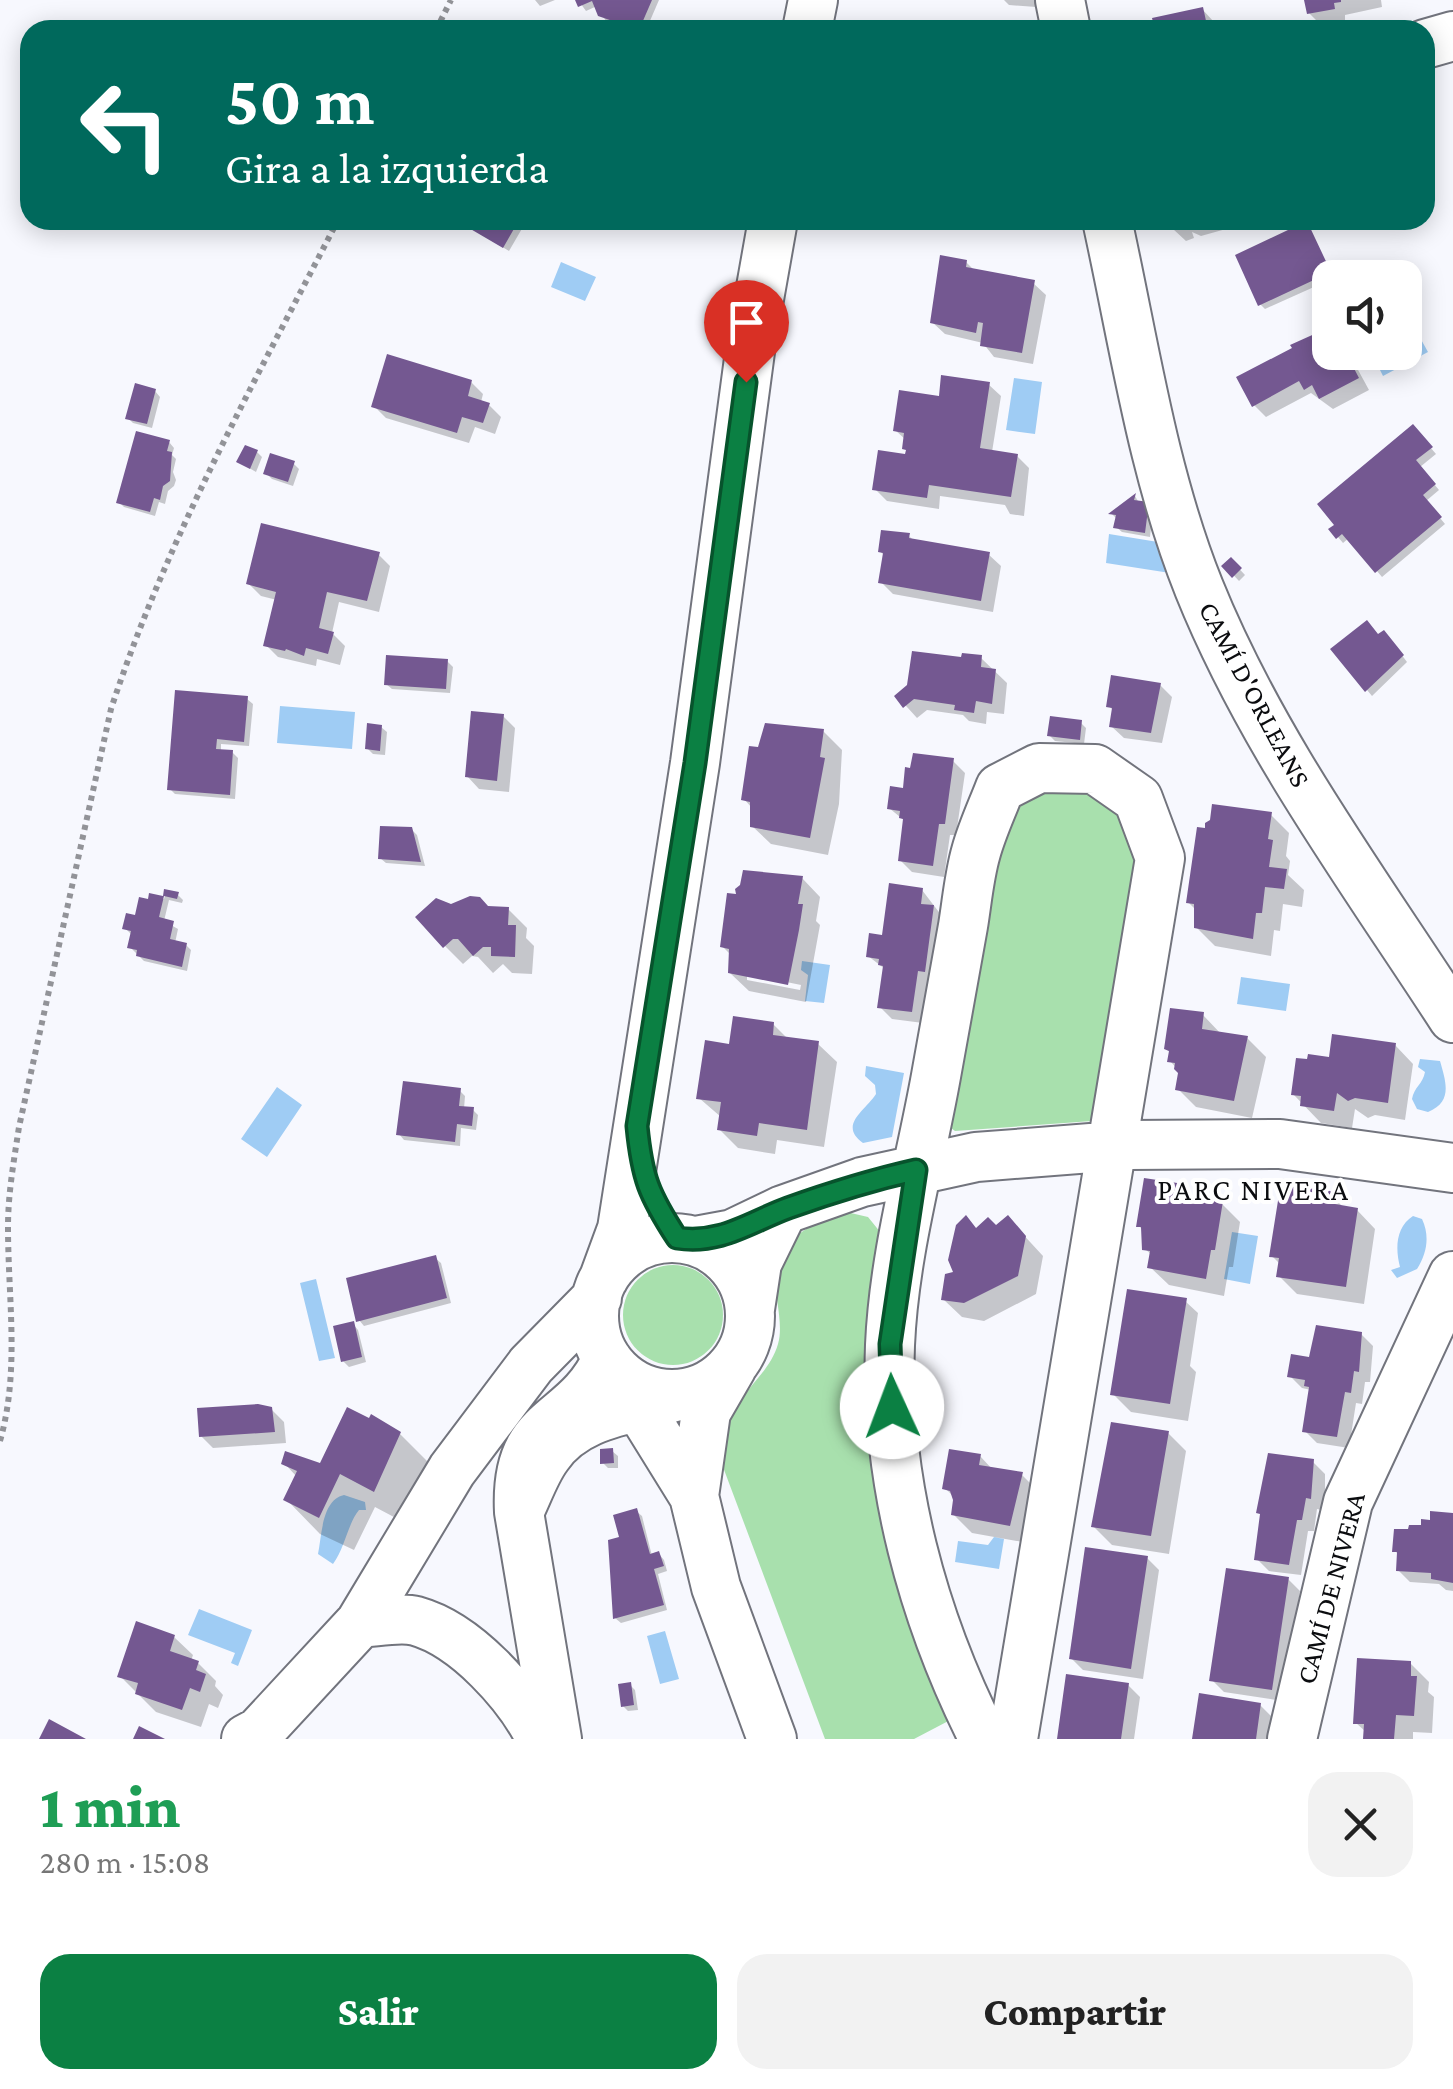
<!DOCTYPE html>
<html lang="es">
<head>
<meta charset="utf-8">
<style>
  body { margin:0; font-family:"Crimson Pro",serif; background:#f2f2f2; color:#222; height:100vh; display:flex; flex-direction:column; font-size:38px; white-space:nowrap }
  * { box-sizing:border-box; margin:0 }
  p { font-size:32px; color:#767676 }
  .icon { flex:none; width:55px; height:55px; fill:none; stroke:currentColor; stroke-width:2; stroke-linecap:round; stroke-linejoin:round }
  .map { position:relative; height:1739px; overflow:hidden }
  .drawer { display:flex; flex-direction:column; background:#fff; flex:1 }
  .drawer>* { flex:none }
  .hud { position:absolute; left:20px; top:20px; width:1415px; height:210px; border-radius:30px; box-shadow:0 5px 25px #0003; background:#00695c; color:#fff; overflow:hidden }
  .controls { position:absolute; left:1312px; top:260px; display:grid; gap:20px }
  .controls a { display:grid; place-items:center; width:110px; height:110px; border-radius:20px; background:#fff; box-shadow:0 5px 25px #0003; font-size:50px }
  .pin { position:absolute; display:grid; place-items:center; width:85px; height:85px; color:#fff; margin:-102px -42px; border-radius:50% 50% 50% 0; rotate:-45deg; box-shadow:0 0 10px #0007 }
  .pin .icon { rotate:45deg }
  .me { position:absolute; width:110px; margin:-55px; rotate:358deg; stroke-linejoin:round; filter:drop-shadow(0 0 8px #0008) }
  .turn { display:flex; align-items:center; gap:35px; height:210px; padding:0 40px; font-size:45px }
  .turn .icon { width:130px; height:130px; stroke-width:2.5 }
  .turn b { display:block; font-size:70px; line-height:85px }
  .round { display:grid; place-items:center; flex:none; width:105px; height:105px; border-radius:30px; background:#f2f2f2 }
  .head { display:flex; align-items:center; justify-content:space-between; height:170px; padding:0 40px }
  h1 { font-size:60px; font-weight:800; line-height:75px; color:#1e9e55 }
  .button { display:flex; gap:20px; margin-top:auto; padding:20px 40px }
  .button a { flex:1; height:115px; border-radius:30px; background:#0b8043; color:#fff; font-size:40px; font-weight:800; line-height:115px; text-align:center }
  .button a+a { background:#f2f2f2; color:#222 }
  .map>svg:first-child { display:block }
  .green { fill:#a8e0ad }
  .water { fill:#9fccf4 }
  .shadow { fill:#0003; fill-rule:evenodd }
  .building { fill:#745891 }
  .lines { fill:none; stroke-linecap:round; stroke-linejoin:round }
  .minor-casing { stroke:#72747d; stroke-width:52 }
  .path { stroke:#929398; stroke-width:6; stroke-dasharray:5 5; stroke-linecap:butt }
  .minor { stroke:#fff; stroke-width:48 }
  .route-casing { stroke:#07532c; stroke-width:25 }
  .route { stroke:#0b8043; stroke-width:18 }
  .labels { text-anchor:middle; stroke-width:8; stroke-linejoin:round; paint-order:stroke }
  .street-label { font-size:28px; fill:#0b0c0f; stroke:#fff }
  .neighbourhood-label { font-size:30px; letter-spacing:2.5px; fill:#0b0c0f; stroke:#fff }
</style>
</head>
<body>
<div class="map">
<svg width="1453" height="1739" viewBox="0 0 1453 1739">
  <rect width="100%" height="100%" fill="#f7f8fe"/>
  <path class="green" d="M1045,789L1088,790L1122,809L1138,843L1098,1115L1092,1121L955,1131L947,1125L997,844C1010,820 1019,800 1045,789Z
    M842,1211L868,1217L885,1238L956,1717L914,1739H825L723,1467C723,1443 727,1422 740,1402C753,1381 771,1368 778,1344C786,1317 766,1276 780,1254C794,1232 820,1221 842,1211Z
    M623 1315a50 50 0 1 1 100 0a50 50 0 1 1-100 0Z"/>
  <path class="water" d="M561,262L596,277L585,301L551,287Z
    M1418,334L1428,352L1383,376L1374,358L1384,353L1405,352V341Z
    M1014,378L1042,382L1035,434L1006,430Z
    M1109,534L1158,542L1170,573L1106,563Z
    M280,706L355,712L352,749L277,743Z
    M802,961L830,965L824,1003L805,1001L808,975L801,970Z
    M1241,977L1290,984L1286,1011L1237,1004Z
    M1420,1059L1440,1061C1446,1082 1453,1102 1428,1112L1417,1109L1412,1099C1414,1087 1423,1084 1425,1072L1418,1067Z
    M866,1066L904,1073L892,1137L863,1143C838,1125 865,1111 876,1094L875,1085L865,1076Z
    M277,1087L302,1105L267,1157L241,1139Z
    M1413,1216L1422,1219C1430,1236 1427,1253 1417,1269L1397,1278L1391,1270L1400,1267C1395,1248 1396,1227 1413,1216Z
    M1232,1232L1258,1236L1250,1284L1224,1279Z
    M316,1279L335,1358L319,1361L300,1283Z
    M344,1495L365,1502L366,1510H359C348,1523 345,1548 333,1564L318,1554C322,1534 322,1500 344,1495Z
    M994,1537L1004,1539L999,1569L955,1562L958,1541L988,1545Z
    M199,1609L252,1630L238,1666L231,1663L235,1653L188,1635Z
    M665,1631L679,1679L660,1684L647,1636Z"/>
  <path class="shadow" d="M535,0H555L540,6Z
    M578,0H659L646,30H630L606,21L597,6L586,11Z
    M1004,0H1036V7L1009,5Z
    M1306,0H1381L1382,7L1345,15V20L1321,25L1309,13Z
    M1202,9L1214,22L1216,30H1158Z
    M447,220H462L457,227Z
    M467,220H527L509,251L471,228Z
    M1171,220H1259L1232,226L1223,222L1226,229L1201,236L1192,232L1194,238L1186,241L1173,229Z
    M1306,224L1334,278L1265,309L1260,304Z
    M966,262L975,271L1033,283L1046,295L1033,364L994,357L983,343L945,334L932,322Z
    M1330,328V352H1386L1357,368L1369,390L1333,409L1311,393L1266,417L1254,405Z
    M471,382L483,394L481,402L489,405L501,417L495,434L475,427L469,443L386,418L374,406Z
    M988,384L1001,396L992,452L1017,456L1029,468L1024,516L1010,514L1005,505L940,496L939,509L887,501L875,489L908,457L906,440L895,430L941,398Z
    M155,391L160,397L152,428L133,423L128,418Z
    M1418,433L1436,454L1420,467L1439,490L1426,501L1445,524L1382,577L1349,538L1343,543L1332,530Z
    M169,442L174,448L172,455L176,459L173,472L176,480L174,486L168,491L165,504L159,502L155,516L124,507L119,502Z
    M257,452L262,457L256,472L239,462Z
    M293,463L299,469L293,486L272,479L266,473Z
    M1135,496L1139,503L1153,510L1150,537L1122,532L1116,527L1117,519L1112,514Z
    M909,536L915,542L988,554L1001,566L993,612L893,594L881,582L885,556L880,551Z
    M378,554L390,566L379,612L339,602L332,633L345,646L340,665L317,659L316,666L278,657L266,645L277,600L261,596L249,584Z
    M1231,560L1245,575L1239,581L1225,566Z
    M1378,637L1389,638L1407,662L1372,696L1334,650Z
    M981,658L1007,683L1004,714L987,712L986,724L969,721L963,715L927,710L917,718L897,696L964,660Z
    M447,661L453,667L450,693L392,689L386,684Z
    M1160,685L1172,697L1162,743L1124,738L1111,726L1114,711L1109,706Z
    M247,699L253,704L249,746L221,744V751L232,752L238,758L235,799L175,794L170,789Z
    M503,716L515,728L509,792L479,789L467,776Z
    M1081,723L1086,728L1084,744L1055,741L1050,736Z
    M381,727L387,732L385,755L373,754L367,748Z
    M823,731L842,750L839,804L828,855L771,844L752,826V808L744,799Z
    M953,761L965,773L956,835H950L944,877L912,872L900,860L905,821L889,808L905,791Z
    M1271,815L1289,833L1286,856L1290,861L1288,875L1304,890L1302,907L1283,904L1280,931L1274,930L1271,956L1215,946L1197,928L1199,913L1188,902Z
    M411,829L417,835L425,866L386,863L380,858Z
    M802,878L820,897L816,921L820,925L806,1002L749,991L730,973L729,953L722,946L737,897ZM747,974L801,985L800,990L747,980Z
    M922,890L945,920L923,1023L892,1019L880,1007L885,969L868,956Z
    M166,892L178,895L183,900L182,903L169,900L164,921L178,929L175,943L186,945L191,950L187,971L144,961L130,947L131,934L125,928L150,902L151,896L164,899Z
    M450,906L508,909L527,928L526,938L534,946L532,974L512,973L503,964L493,973L478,957L472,956L463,964L445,946Z
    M1203,1015L1222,1035L1247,1038L1266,1057L1252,1118L1196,1107L1178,1089L1180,1072L1170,1061L1171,1053L1166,1049Z
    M773,1024L788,1039L818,1044L837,1062L824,1147L777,1140L775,1154L738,1148L719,1129L721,1117L699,1098L731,1046Z
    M1395,1045L1413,1064L1405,1120L1375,1115L1368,1118L1355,1109L1352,1128L1321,1123L1293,1094L1331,1060Z
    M460,1091L465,1096L464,1109L473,1110L478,1115L476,1130L461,1128L460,1146L404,1140L399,1134Z
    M1183,1187L1196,1200L1221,1203L1240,1222L1233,1267H1229L1224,1296L1169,1285L1150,1267L1152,1255L1145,1249L1144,1231L1139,1226Z
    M1329,1193L1344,1208L1357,1210L1375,1229L1364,1304L1297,1294L1279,1276L1281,1265L1272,1256Z
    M1008,1218L1043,1256L1036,1294L984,1321L962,1317L943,1299L977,1230L997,1229Z
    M435,1258L441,1263L451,1303L364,1326L359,1320Z
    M1185,1301L1198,1313L1190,1366L1196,1372L1188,1421L1131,1412L1113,1394Z
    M353,1324L358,1330L366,1362L349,1367L343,1361Z
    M1361,1334L1373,1346L1370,1382H1365L1362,1404L1356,1403L1349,1448L1317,1443L1305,1431L1311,1390L1302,1388L1290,1376L1311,1359Z
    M271,1409L284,1422L286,1443L213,1448L201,1436Z
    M1168,1433L1186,1451L1169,1554L1112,1545L1093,1526Z
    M400,1434L435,1469L409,1525L375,1507L354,1550L320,1534L286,1499L297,1477L284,1463L321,1466Z
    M612,1451L618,1456V1468H608L603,1463Z
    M980,1456L993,1470L1022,1475L1040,1493L1028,1543L972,1533L953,1514L955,1498L945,1488Z
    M1313,1462L1325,1474V1490L1322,1510L1317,1509L1314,1531H1308L1301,1575L1269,1571L1257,1559Z
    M636,1511L642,1516L652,1556L659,1554L664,1560L667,1571L658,1574L667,1610L621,1623L615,1618L622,1539Z
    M1453,1516V1591L1446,1590L1439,1584L1410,1582L1398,1570L1399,1555L1395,1551L1423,1528Z
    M1147,1558L1159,1570L1143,1679L1083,1670L1071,1658Z
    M1288,1579L1300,1591L1283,1701L1224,1692L1212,1680Z
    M174,1637L193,1655L191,1661L198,1663L216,1681L215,1686L223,1695L218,1708L209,1704L201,1727L156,1712L120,1676Z
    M1410,1663L1429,1682L1428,1692L1434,1697L1432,1733L1413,1732V1739H1365L1366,1732L1356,1723Z
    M630,1685L635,1690L638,1710L628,1711L623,1706Z
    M1128,1685L1140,1697L1134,1739H1059Z
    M1260,1705L1272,1717L1269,1739H1195Z"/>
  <path class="building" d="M575,0H652L639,30L598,16L592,1L578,7Z
    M1304,0H1341V2L1334,3L1335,9L1307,14Z
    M1203,7L1208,30H1155L1152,18Z
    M464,220H519L503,248L462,224Z
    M1168,220H1202V221L1187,226L1183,224L1184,226L1171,230Z
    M1307,221L1331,272L1258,306L1235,255Z
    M940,255L967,260L966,267L1035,280L1022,353L980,346L983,323L978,322L976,333L930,323Z
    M1330,327V352H1352L1347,355L1359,378L1319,399L1312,385L1304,390L1299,381L1252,407L1236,377L1292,348L1290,345Z
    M387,354L472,380L468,396L490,403L483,423L462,417L457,433L371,407Z
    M941,375L990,382L980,448L1018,454L1011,497L929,485L927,498L872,490L878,450L905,454L906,450L902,449L904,433L893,431L899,390L939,396Z
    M135,383L156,389L147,424L125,419Z
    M1413,424L1433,447L1416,460L1436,484L1423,495L1442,517L1375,573L1342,534L1336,539L1328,529L1334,525L1317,504Z
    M136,431L170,440L167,451L172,452L170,481L163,486L160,500L154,498L150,512L116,503Z
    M245,445L258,450L250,469L236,462Z
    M270,453L295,461L288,482L263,474Z
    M1136,493L1134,500L1149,502L1145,533L1113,528L1116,515L1108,514Z
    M261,523L380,552L367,601L327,592L319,628L334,632L328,654L306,648L304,656L286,649L285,651L263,646L276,592L246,584Z
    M881,530L910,533L909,538L990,552L981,601L878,583L883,553L878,552Z
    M1231,557L1242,568L1232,578L1221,566Z
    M1367,620L1378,634L1384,630L1404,655L1365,692L1330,649Z
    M912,651L961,657L962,653L982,655L981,667L996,669L992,704L976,701L974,713L954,710L955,705L914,699L903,708L894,696L907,685Z
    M386,655L448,659L446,689L384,685Z
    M1111,675L1161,683L1151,733L1109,727L1112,708L1106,707Z
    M175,690L248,696L244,742L217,739L216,749L233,750L230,795L167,790Z
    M471,711L504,714L497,781L465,777Z
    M1050,716L1082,720L1080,740L1047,736Z
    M367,723L382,725L380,751L365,749Z
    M765,723L824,729L820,757L825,758L810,838L750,827V802L741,800L749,746L758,747Z
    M913,753L954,758L945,824H939L933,866L898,861L903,819L899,818L900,811L887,809L890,786L903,788L905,767L910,768Z
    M1212,804L1272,812L1268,839L1273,840L1269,867L1287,869L1284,889L1265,887L1262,913H1256L1253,939L1194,928V904L1186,903L1197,827L1205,828V823L1210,820Z
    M380,826L412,827L421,862L378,859Z
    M743,870L803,876L798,904H803L799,930L788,985L728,973L729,949L720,947L727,893L736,894L735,889L740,885Z
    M889,883L923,888L921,904L934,905L925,972L918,971L912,1012L877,1008L883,966L878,965L879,959L866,957L869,933L882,935Z
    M164,889L179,892L177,899L164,896L159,917L174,921L170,939L187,943L182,967L136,956L137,950L127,948L131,931L122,929L126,913L135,915L139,897L148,899L149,893L163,896Z
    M470,896L480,897L488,906L509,907L508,925H516L515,957L491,956V947H483L473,956L458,939H453L443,948L415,917L436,898L451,904Z
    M1170,1008L1204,1012L1202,1029L1248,1036L1234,1101L1175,1090L1178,1073L1174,1069L1175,1063L1167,1062L1169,1051L1164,1049Z
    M733,1016L774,1022L773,1035L819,1041L807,1130L759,1123L757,1136L717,1130L721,1102L696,1099L705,1040L729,1044Z
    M1332,1034L1396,1043L1388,1103L1355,1098L1348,1101L1337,1093L1334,1111L1300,1106L1301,1096L1291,1095L1296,1058L1307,1059L1308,1054L1329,1057Z
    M403,1081L461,1088L459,1106L474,1107L472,1126L457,1124L455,1142L396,1135Z
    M1144,1178L1184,1184L1182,1195L1223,1201L1215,1250H1211L1206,1279L1147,1268L1150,1251L1142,1250L1141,1227H1136Z
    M1281,1182L1330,1191L1335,1195V1204L1358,1208L1346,1287L1276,1277L1279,1258L1269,1257Z
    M966,1215L976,1228L988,1217L996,1225L1008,1215L1026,1236L1018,1276L964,1303L941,1300L945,1274L953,1272L948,1260L956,1225Z
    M436,1255L447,1298L356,1322L346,1278Z
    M1127,1289L1187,1298L1170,1404L1110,1395Z
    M354,1321L362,1357L341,1362L333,1326Z
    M1316,1325L1362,1332L1359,1372L1354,1371L1351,1393L1345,1392L1337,1437L1302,1432L1309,1387L1304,1386L1305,1380L1287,1377L1291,1354L1309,1357Z
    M258,1404L272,1407L275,1432L199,1437L197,1408Z
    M347,1407L369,1418L371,1414L401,1432L374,1492L340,1474L319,1518L283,1500L297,1471L281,1464L285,1451L320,1463Z
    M1111,1422L1169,1431L1151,1536L1091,1527Z
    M613,1448L614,1463L600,1464V1449Z
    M949,1449L981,1454L979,1465L1023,1472L1010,1526L951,1515L953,1500L950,1491L942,1489Z
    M1268,1453L1314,1459L1311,1499L1306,1498L1302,1520H1297L1289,1565L1254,1560L1260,1514L1256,1513Z
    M637,1508L650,1554L659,1551L664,1566L654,1569L664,1605L613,1619L608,1540L619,1537L613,1515Z
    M1430,1511L1453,1513V1583L1431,1579V1573L1396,1571L1397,1552H1392L1394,1529H1408L1409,1525H1421V1519L1430,1520Z
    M1085,1547L1148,1556L1131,1669L1069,1659Z
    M1226,1568L1289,1577L1272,1690L1209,1681Z
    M136,1621L175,1635L170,1651L199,1661L196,1670L206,1674L200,1692L190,1688L182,1710L135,1694L138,1683L117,1677Z
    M1357,1658L1411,1661V1676H1417L1414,1716L1396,1715L1394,1739H1363L1364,1724H1353Z
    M1066,1674L1129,1683L1121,1739H1057Z
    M631,1682L634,1705L621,1707L618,1684Z
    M1199,1693L1261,1703L1256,1739H1192Z
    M49,1719L86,1739H39Z
    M139,1726L165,1739H133Z"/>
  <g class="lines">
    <defs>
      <path id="minor" d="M1060,0L1066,30
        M807,30L813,0
        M1425,44L1453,36
        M1107,220C1134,342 1152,471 1199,588C1261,742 1363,879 1453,1018
        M783,1210L862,1182L976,1157L1129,1145L1280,1144L1453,1168
        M594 1316a78 78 0 1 1 156 0a78 78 0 1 1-156 0Z
        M695,1241L733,1234L783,1210L757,1263L750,1309
        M604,1278L622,1229L695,763L751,344L773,220
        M607,1359C574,1430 514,1413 519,1512C528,1494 535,1472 547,1456C576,1413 632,1410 678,1396
        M624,1383L694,1496L716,1587L772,1739
        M694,1496L706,1412L732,1367
        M519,1512L557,1739
        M360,1623C377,1622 400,1617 416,1621C466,1635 519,1694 541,1739
        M246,1739L259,1732L360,1623L452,1470L531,1365L597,1298
        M984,1739C923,1619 885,1481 890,1345C894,1253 920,1165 936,1076C945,1026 954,976 963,926C967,902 969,876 976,852C982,830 992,809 1000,788L1039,768L1095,769L1138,799L1160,858L1013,1739
        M1292,1739L1348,1502L1453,1276"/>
    </defs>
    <use href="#minor" class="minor-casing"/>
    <path class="path" d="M436,30L451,0
      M0,1441C20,1371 8,1299 8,1227C8,1193 14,1160 19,1127L111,709C167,538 256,379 338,220"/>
    <use href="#minor" class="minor"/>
  </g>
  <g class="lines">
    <defs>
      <path id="route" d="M746,382L695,763L637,1126C642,1178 649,1195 677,1238C720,1245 750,1222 788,1208C830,1193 872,1180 916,1170L890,1344L892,1407"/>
    </defs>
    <use href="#route" class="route-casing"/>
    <use href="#route" class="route"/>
  </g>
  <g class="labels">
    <g class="street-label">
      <text transform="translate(1255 694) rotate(62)" y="10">CAMÍ D'ORLEANS</text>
      <text transform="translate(1330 1588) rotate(-75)" y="10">CAMÍ DE NIVERA</text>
    </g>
    <g class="neighbourhood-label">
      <text x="1254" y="1200">PARC NIVERA</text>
    </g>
  </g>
</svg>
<div class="controls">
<a><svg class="icon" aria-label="sound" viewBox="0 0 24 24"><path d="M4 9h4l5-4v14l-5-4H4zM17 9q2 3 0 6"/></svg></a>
</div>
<div class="pin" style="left:746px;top:382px;background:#d93025"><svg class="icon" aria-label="arrive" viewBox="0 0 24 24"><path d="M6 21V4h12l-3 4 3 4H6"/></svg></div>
<svg class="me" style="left:892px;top:1407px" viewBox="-20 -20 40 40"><circle r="19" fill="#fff"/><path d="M0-13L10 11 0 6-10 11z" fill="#0b8043"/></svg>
<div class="hud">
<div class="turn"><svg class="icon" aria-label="left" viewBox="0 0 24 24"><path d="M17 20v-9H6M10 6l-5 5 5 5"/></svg><div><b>50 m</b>Gira a la izquierda</div></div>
</div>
</div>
<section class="drawer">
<div class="head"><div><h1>1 min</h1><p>280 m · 15:08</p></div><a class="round"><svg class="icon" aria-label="close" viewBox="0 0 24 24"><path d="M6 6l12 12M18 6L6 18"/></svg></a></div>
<div class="button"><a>Salir</a><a>Compartir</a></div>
</section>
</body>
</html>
